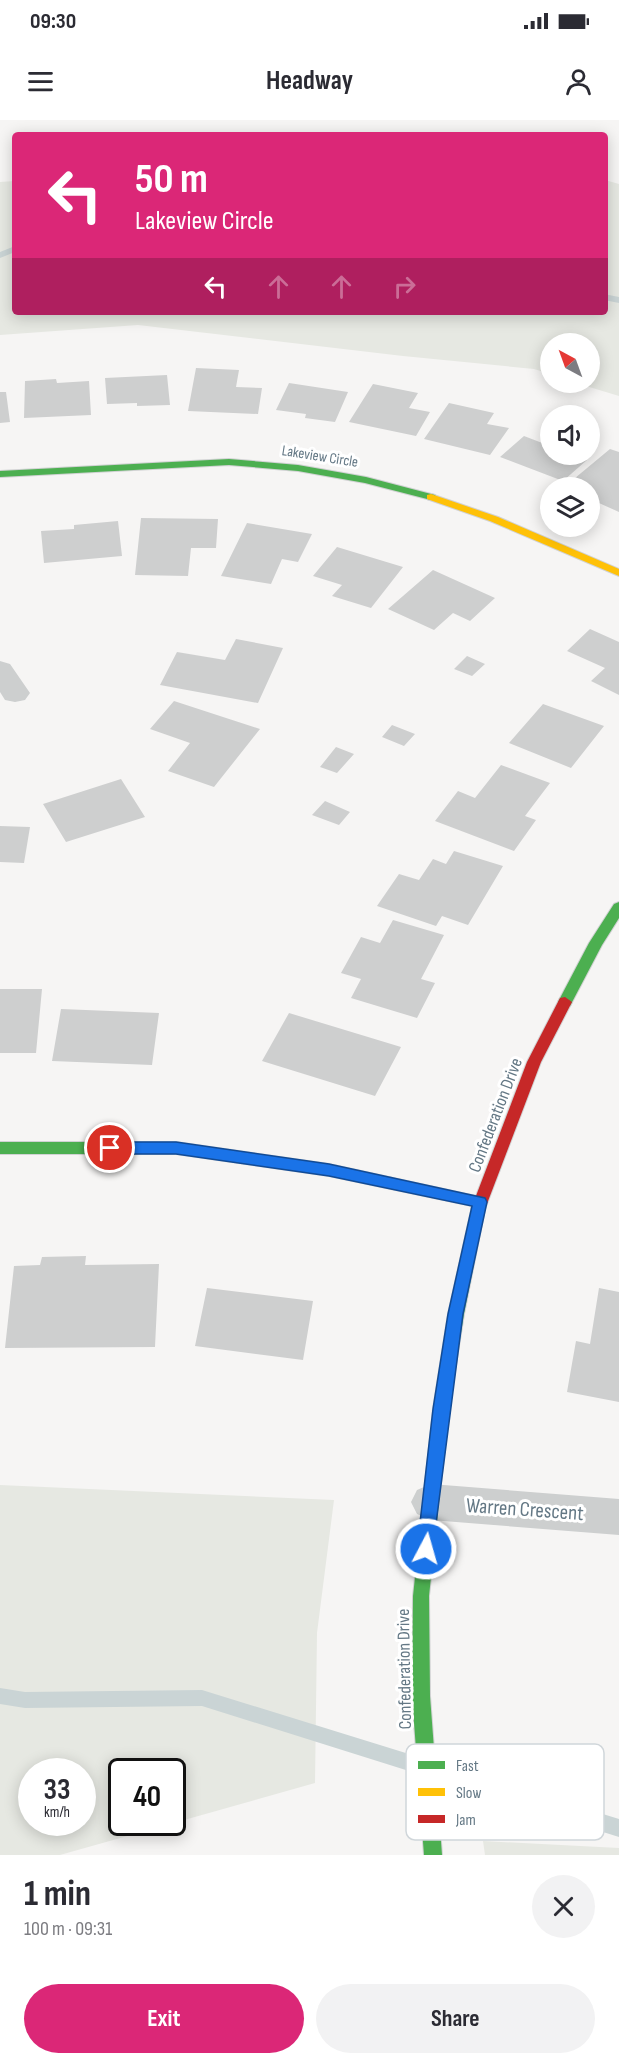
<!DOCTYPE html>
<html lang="en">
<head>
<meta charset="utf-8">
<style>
  body { margin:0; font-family:"Sofia Sans Condensed",sans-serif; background:#f2f2f3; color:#2b2b33; height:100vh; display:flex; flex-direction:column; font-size:22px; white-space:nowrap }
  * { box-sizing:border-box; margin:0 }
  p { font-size:20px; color:#7c7c81 }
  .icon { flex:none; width:33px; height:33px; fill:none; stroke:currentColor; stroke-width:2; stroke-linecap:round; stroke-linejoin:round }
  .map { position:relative; height:1735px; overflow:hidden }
  .side { display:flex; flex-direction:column; background:#fff; flex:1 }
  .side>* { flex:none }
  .hud { position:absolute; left:12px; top:12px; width:596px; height:183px; border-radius:6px; box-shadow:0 3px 15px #0003; background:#db2777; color:#fff; overflow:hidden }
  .needle { width:39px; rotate:319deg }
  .tools { position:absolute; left:540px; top:213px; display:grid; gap:12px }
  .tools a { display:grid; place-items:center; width:60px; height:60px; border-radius:50%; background:#fff; box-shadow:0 3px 15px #0003; font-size:30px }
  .speed { position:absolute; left:18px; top:1638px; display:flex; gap:12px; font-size:30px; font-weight:700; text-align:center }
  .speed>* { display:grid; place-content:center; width:78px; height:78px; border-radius:50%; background:#fff; box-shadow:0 3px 15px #0003; line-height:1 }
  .speed small { font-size:15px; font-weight:400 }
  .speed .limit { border:3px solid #111; border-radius:9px; background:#fff; color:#111 }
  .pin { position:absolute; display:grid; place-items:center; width:51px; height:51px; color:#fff; margin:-26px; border:3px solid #fff; border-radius:50%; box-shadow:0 2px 6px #0007 }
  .me { position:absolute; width:66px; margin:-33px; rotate:6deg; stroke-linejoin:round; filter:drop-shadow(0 0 4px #0008) }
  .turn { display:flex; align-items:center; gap:21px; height:126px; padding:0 24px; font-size:27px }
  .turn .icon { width:78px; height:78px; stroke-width:2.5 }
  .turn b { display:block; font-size:42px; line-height:51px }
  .lanes { display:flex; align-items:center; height:57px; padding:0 24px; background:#0003; justify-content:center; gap:30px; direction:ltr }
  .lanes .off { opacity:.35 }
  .round { display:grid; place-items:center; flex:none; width:63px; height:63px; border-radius:32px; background:#f2f2f3 }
  .overview { display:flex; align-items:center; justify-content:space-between; height:102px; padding:0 24px }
  h1 { font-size:36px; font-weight:700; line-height:45px }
  .action { display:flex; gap:12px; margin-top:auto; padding:12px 24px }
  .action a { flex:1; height:69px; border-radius:36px; background:#db2777; color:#fff; font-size:24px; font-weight:700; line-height:69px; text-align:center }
  .action a+a { background:#f2f2f3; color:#2b2b33 }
  .status { display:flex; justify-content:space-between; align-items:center; height:42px; padding:0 30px; background:#fff; direction:ltr }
  .status svg { height:16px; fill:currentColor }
  header { display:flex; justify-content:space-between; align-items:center; height:78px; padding:0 24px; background:#fff; font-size:27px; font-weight:700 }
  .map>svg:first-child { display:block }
  .green { fill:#e6e8e2; fill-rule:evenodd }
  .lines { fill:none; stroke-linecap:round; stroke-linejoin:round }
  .stream { fill:#cad4d5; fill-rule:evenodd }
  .building { fill:#cecfcf }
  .fast-casing { stroke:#d1d2d3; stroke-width:2 }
  .slow-casing { stroke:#d1d2d3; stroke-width:2 }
  .jam-casing { stroke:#d1d2d3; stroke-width:2 }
  .street { fill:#cdcfcf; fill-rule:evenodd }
  .fast { fill:#4caf50; fill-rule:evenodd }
  .slow { fill:#ffc107; fill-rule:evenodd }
  .jam { fill:#c62828; fill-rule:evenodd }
  .route { fill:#1a73e8; stroke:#114b97; stroke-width:1.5 }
  .labels { text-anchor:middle; stroke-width:6; stroke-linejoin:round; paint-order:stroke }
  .far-street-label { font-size:15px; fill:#647885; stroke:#fff }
  .street-label { font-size:18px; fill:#647885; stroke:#fff }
  .near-street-label { font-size:21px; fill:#647885; stroke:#fff }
  .key { fill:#fff; stroke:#d0d6da; stroke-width:1.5 }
  .key-label { font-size:16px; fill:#647885 }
</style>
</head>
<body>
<div class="status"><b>09:30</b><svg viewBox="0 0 49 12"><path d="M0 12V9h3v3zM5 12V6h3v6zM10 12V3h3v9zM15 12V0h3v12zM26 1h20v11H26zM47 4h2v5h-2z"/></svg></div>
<header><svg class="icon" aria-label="menu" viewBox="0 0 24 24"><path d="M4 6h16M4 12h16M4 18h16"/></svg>Headway<svg class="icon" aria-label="person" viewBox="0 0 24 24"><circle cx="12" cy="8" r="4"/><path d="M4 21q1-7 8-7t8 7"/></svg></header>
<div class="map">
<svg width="619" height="1735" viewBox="0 0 619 1735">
  <rect width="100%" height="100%" fill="#f6f5f4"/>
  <path class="green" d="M605,60L619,64V276L576,263L590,262V224H550V254L534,249L403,236L138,205L0,215V62L15,61V192H604Z
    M0,1365L334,1380L317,1513L315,1663L60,1735H0ZM32,1652H82V1702H32ZM122,1652H172V1702H122Z
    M483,1721L619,1728V1735H485Z"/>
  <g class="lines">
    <path class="stream" d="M15,126V132L0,138V132Z
      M604,174L619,177V183L604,180Z
      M0,1568L25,1572L202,1570L619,1699V1717L202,1586L25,1588L0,1584Z"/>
  </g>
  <path class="building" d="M196,248L239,250L236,267L262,268L258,294L188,291Z
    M167,255L170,285L137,286V283L107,284L105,258Z
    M56,259L57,263L89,261L91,295L24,298L25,261Z
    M289,263L348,272L335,302L305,298L306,294L276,290Z
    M373,264L418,273L409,288L430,292L416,316L349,302Z
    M0,272H6L10,302L0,303Z
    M449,283L494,293L487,304L509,308L490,335L424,319Z
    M524,316L550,326V334H572L587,340L563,361L500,337Z
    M610,329L619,332V392L590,379V368H563Z
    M141,398L218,399L216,428H191L188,456L135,455Z
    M118,401L122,436L44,443L41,411L74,409V405Z
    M247,403L312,414L298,442L282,439L271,464L221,456Z
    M337,427L403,447L371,488L332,476L342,465L313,456Z
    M433,450L495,478L470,501L453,493L434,510L388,489Z
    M590,509L619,522V575L591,561L605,548L567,531Z
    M236,519L283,528L258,583L160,565L177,532L225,540Z
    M467,536L485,544L472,556L454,549Z
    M174,581L260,609L214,667L168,651L190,623L150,609Z
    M543,584L604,606L571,648L509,623Z
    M392,605L415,614L404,626L382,617Z
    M336,627L354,634L337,653L320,647Z
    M501,645L550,663L525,696L536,700L514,731L435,701L458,671L475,678Z
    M121,659L145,697L66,722L43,684Z
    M325,681L350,692L339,705L312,695Z
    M0,706L30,707L24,743L0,742Z
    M454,731L503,746L468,805L442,796L436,806L377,786L399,754L419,760L433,739L446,744Z
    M393,800L444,815L421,859L435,863L417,898L351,878L361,859L341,853L361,817L380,823Z
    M0,869H42L36,933H0Z
    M61,889L159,893L152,945L52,941Z
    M289,893L401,927L375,976L262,941Z
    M86,1136L85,1145L159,1144L155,1227L5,1228L14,1146L40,1145L42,1137Z
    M207,1168L313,1181L303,1240L195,1226Z
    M599,1168L619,1172V1282L567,1272L576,1221L590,1224Z"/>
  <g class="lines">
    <defs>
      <path id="fast" d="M229,339L298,345L366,357L435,375L436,377L431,380L365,363L298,351L229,345L0,357V351Z
        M619,782V798L602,825L570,886H560L558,882L589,823L614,784Z
        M0,1022H176L329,1044L485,1078L487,1082L484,1087L485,1089L464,1194L449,1289L429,1476L430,1576L442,1735H424L412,1576L413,1476L433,1289L448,1194L472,1086L329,1056L176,1034H0Z"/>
      <path id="slow" d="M431,374L498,397L619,449V456L490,401L427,379V375Z"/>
      <path id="jam" d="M565,877L572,882L541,942L485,1089L483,1093L478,1095L473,1093L471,1089L527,942L560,878Z"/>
    </defs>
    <use href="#fast" class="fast-casing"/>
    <use href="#slow" class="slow-casing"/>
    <use href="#jam" class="jam-casing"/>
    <path class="street" d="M0,541L10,544L30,573L25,580L15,582L5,580L0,572Z
      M431,1364L619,1379V1415L431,1400L417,1394L411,1382L417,1370Z"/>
    <use href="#fast" class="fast"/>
    <use href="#slow" class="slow"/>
    <use href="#jam" class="jam"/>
  </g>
  <path class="route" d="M110,1022H176L329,1044L485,1078L487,1082L463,1194L432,1435L426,1437L420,1435L417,1429L433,1289L448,1194L472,1086L329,1056L176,1034H110L105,1032L103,1028L105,1024Z"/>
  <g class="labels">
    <g class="far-street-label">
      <text transform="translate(320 336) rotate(9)" y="5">Lakeview Circle</text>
    </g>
    <g class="street-label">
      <text transform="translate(495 995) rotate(-69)" y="6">Confederation Drive</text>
      <text transform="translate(404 1549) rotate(-91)" y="6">Confederation Drive</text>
    </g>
    <g class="near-street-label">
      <text transform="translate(525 1389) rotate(4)" y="7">Warren Crescent</text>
    </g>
  </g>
  <rect x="406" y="1624" width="198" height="96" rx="9" class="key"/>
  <rect x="418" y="1641" width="27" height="8" fill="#4caf50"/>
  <rect x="418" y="1668" width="27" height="8" fill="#ffc107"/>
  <rect x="418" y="1695" width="27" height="8" fill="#c62828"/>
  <g class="key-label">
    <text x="456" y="1651">Fast</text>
    <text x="456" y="1678">Slow</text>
    <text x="456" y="1705">Jam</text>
  </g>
</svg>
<div class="tools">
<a><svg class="needle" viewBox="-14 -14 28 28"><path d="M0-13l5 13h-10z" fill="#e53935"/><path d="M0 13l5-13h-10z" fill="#7c7c81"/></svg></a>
<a><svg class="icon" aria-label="sound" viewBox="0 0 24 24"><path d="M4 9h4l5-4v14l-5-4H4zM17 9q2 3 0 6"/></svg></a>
<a><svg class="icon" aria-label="layers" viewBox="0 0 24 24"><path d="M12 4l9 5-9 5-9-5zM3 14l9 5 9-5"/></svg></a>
</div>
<div class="speed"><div>33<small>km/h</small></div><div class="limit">40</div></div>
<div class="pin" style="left:110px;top:1028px;background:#d93025"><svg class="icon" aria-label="arrive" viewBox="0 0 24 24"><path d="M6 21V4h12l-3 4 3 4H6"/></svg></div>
<svg class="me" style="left:426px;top:1429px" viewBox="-20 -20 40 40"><circle r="17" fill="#1a73e8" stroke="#fff" stroke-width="3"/><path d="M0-11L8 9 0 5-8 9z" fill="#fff"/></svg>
<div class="hud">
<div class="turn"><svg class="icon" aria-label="left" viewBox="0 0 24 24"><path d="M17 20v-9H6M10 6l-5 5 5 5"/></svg><div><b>50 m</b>Lakeview Circle</div></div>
<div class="lanes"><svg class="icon" aria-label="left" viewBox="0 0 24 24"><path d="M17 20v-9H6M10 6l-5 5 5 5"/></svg><svg class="icon off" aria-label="ahead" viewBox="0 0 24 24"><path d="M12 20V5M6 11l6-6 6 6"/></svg><svg class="icon off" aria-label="ahead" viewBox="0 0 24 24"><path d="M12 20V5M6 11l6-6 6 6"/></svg><svg class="icon off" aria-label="right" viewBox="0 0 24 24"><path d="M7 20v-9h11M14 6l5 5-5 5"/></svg></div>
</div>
</div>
<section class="side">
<div class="overview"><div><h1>1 min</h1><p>100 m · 09:31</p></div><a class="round"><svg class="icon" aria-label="close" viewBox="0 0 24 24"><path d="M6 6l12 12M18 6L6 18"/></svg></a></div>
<div class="action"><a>Exit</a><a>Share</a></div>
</section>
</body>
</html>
